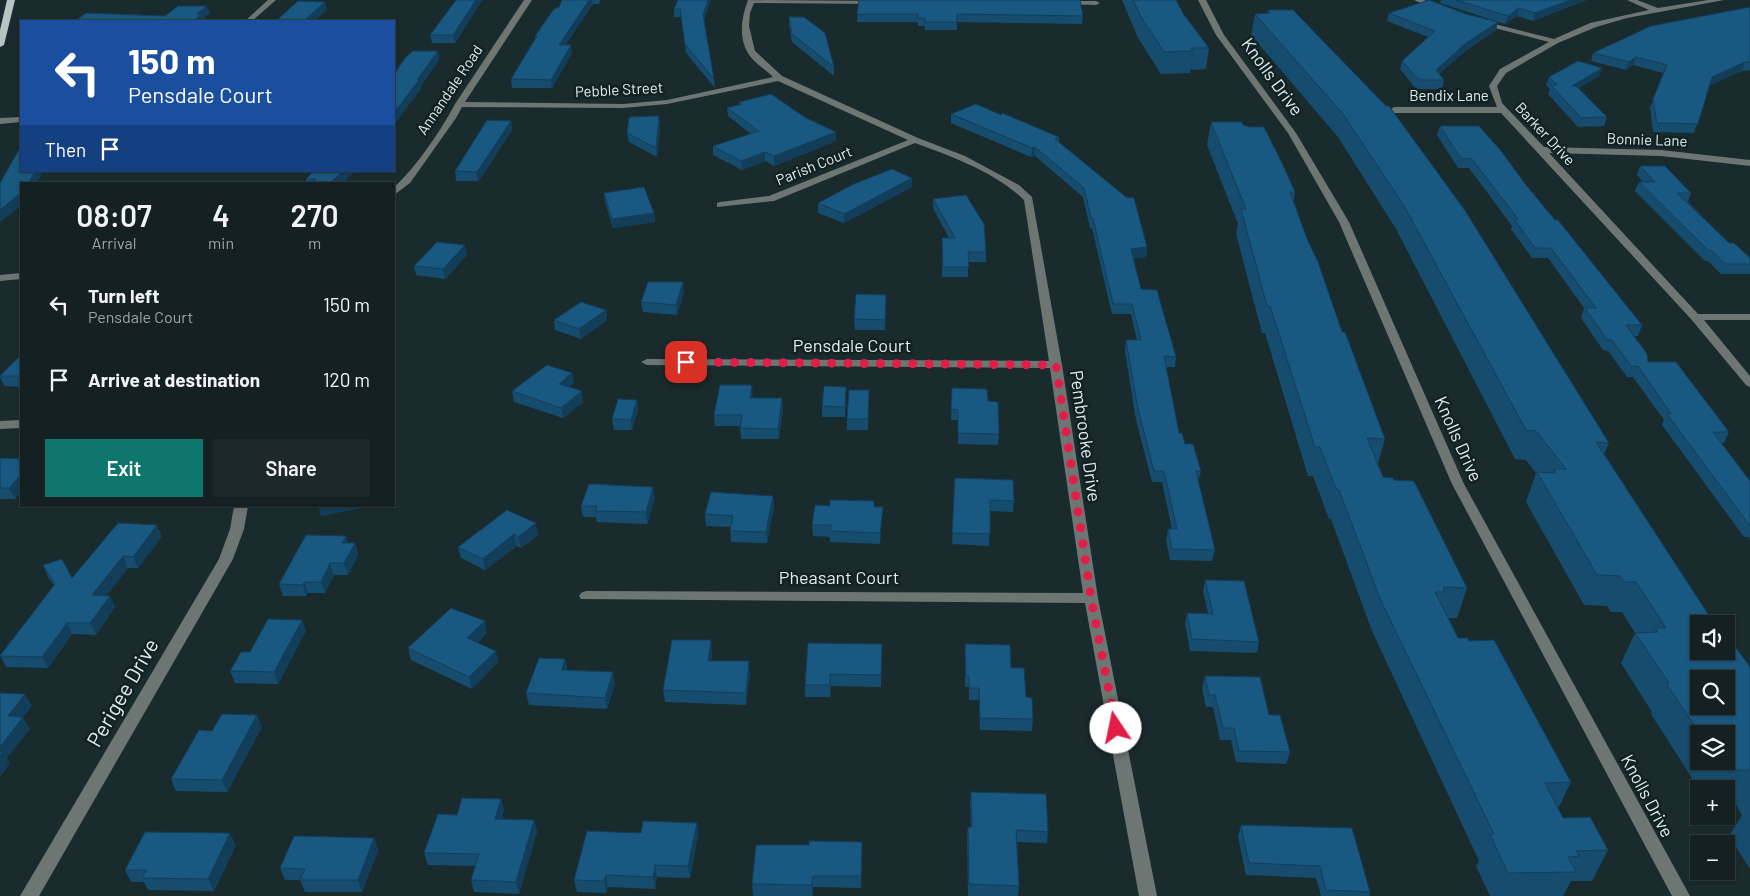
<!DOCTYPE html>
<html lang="en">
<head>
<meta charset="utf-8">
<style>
  body { margin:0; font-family:Barlow,sans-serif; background:#1d282a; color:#f1f3f6; height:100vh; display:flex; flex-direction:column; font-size:19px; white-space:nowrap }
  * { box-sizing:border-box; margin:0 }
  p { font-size:16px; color:#9da3a5 }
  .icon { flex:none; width:28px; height:28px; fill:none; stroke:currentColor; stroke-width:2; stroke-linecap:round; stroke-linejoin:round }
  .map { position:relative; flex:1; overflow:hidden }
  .side { position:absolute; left:20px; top:182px; width:375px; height:325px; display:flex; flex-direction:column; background:#142022; border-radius:0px; box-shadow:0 1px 4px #0004,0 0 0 1px #333e40 }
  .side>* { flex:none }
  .top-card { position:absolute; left:20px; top:20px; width:375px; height:152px; border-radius:0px; box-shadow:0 1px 4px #0004,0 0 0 1px #333e40; background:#1a4fa0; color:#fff; overflow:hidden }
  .controls { position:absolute; left:1690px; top:615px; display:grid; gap:10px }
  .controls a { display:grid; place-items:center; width:45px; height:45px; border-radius:0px; background:#142022; box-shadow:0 1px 4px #0004,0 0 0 1px #333e40; font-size:25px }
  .pin { position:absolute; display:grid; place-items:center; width:42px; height:42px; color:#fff; margin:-21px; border-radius:10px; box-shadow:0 2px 8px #0006 }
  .me { position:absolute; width:55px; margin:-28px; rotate:349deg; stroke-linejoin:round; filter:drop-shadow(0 0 4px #0008) }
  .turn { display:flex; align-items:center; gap:18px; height:105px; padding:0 25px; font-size:22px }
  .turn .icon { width:65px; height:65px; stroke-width:2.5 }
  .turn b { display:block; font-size:35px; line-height:42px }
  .then { display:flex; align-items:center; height:48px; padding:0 25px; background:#0003; gap:10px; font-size:19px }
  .eta { display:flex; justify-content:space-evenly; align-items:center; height:85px; text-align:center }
  .eta b { font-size:30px; font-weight:600; line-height:35px }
  .cta { display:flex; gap:10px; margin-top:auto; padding:10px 25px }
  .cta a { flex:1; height:58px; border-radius:0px; background:#0f766e; color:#fff; font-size:20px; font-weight:600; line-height:58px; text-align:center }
  .cta a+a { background:#1d282a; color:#f1f3f6 }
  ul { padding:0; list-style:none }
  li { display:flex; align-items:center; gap:15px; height:75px; padding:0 25px }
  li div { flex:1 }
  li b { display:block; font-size:19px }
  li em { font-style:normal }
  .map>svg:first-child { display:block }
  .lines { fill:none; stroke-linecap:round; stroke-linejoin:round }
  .minor { fill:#6e7674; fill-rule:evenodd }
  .major { fill:#b5c5c2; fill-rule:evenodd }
  .wall { fill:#164c6e; fill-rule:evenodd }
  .shaded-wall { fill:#123e5a }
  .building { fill:#195880; stroke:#123e5a; fill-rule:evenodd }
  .route { stroke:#e11d48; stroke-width:9; stroke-dasharray:0 16.2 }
  .labels { text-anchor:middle; stroke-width:5; stroke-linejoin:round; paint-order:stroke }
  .far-street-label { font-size:15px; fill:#e2ecee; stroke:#112124 }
  .street-label { font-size:18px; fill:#e2ecee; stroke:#112124 }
  .near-street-label { font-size:21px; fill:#e2ecee; stroke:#112124 }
</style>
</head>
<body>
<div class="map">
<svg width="1750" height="896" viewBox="0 0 1750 896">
  <rect width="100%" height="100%" fill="#1a2b2e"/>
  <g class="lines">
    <path class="minor" d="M268,0H276L252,21H245Z
      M524,0H532L465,102L623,104L667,100L773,77C766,70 753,62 748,53C738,36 742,16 748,0L876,1V3L874,4L754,3L750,13L749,26L755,51L782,76L918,138L965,156L1019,185L1032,197L1062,365L1098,598L1157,896H1139L1085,603L581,599L579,596L581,593L586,591L1083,593L1050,368L647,365L641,362L647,359L1049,361L1024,200C995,172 953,157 915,143L774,201L717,207V203L720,202L769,196L908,140L778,81L667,104L623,108L462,107L456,118L410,183L394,195V187C415,169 442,129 455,104Z
      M1198,0H1206L1224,35L1296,133L1349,222L1464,484L1690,896H1672L1452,484L1339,222L1288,133L1216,35Z
      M1414,0H1424L1443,8L1436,10Z
      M1627,0H1637L1658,8L1708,0H1724L1627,18L1596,27L1558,43L1506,73L1497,86L1502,103L1544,147L1661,150L1750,160V166L1661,156L1549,153L1698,314H1750V320H1704L1750,376V387L1746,385L1691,319L1501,113H1394L1390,110L1394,107H1497L1489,86L1500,69L1549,42L1479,24V20L1554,39L1590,23L1649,10Z
      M1064,1H1096L1100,3L1096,5L1062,4V2Z
      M21,117V122L0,124V118Z
      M21,273V279L0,281V275Z
      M21,420V428L0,429V421Z
      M234,506H248L244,529L233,559L39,896H20L219,559L230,529Z"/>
    <path class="major" d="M7,0H15L4,45L0,47V30Z"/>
  </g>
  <path class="wall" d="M562,0H600L599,4H593L565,45L572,53L552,88H512L511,79L535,39V36L559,7Z
    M678,0L704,22L714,79L715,88L686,53L681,17H674V9Z
    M859,0L1083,16L1082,24L957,22V30H925V26H918V22H857Z
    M1122,0H1176L1184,15L1209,48L1206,69L1190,70V73L1161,74L1138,38Z
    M1441,0H1587L1533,21L1517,16L1505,24L1440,3Z
    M1750,7V70L1742,71L1709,85L1694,133L1653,132L1650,108L1663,73L1633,65L1626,70L1591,61L1593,53Z
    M476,10L455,43H432L430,35Z
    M1268,10L1609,443L1604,454L1710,617L1750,667V869L1729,836L1742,815L1734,801H1726V789H1699L1651,714L1652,712L1621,663L1635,633L1622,612H1611L1607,606L1584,605L1526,502L1536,473L1526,460L1515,459L1396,229L1338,137L1251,35L1255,14L1268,13ZM1699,734H1726V761H1699Z
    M1389,13L1466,14L1498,22L1496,30L1464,52L1439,74L1444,80L1442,89H1416L1400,69L1402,61L1428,37L1387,21Z
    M789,17L834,67V76L792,42L789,25Z
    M1602,68L1599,76L1579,88L1607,117L1604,126L1578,127L1548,94L1550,89L1546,85L1549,77Z
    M739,102L806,118L836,132V141L774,166L765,161L742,170L713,155V146L751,134L728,116L727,108L739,105Z
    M951,114L1001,115L1059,137V142L1147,247L1146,257L1133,258L1141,289L1176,357L1175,367H1166L1179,433L1201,471L1198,483L1215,550L1212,561L1170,560L1166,541L1168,529H1172L1162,482H1152L1136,420L1125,351L1126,340H1137L1131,314H1112L1092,228H1090L1083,197L1035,156L1031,157L951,123Z
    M659,116L660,125L657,157L629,142L627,133Z
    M511,121L512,130L481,178L478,181H456L455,171Z
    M1211,122L1243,125L1295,192L1294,201L1307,239L1342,332L1385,439L1378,464L1383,477L1394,480L1467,588L1457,618H1448L1458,638L1469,641L1571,782L1558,809L1563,818L1608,850L1592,881H1571L1563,896H1490L1476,866L1479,861L1372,631L1331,519H1329L1313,476H1308L1265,333H1262L1236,234L1238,224L1207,145Z
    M1440,126L1526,185L1642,325L1638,336H1634L1648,362L1729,432L1724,443H1721L1750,481V540L1748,537H1744L1662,425L1664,420L1633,377H1627L1608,351L1603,350L1581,318L1584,308L1548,258H1532L1511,229L1512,226L1469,168H1458L1437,135Z
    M1640,166L1691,193L1688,202L1729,243L1750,258V274H1721L1708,261H1705L1635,191L1639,182H1643L1637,175Z
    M314,171H355L341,184H307L306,179Z
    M912,178V187L844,223L818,213V203Z
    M604,193L654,213L655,222L613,228L605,202Z
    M933,199L986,252V262H968V277H942V238H949L933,208Z
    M467,255L445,279L416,275L414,266Z
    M684,292L677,315L643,312L641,302Z
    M886,305L885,330H855L854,319Z
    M606,310L607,320L581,339L555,330L554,320Z
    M21,357V387L4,386L0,377V375Z
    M572,373L574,383L569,387L583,402L563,418L514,402L512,391Z
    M952,388L988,401L999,434L998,445L958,444V420H951Z
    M869,390L868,430H847V419Z
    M753,396V398H782L783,409L779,439H741L740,426H715L714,415Z
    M846,397L845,417H822V406Z
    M637,400L638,410L632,430H614L612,419Z
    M0,458L21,459V492L15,499H0Z
    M955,478L1014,501L1013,512L990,511L989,546L952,544Z
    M773,496L774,507L767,543L731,542L730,531L731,527L706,526L705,514Z
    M655,498L647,524L597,522L596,517H583L581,506Z
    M874,507L882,518L880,544L830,542V537L813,536L812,525Z
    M507,510L538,535L521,548L517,546L485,570L461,558L458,547Z
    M162,536L138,568H128L106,596H110L115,607L96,635L72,634L48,668L6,667L0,655L54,585L48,577L43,565L72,578Z
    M346,536L348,543H355L358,555L348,575H334L325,593H308L306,596H283L279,584Z
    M1205,580L1259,642L1257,653L1190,651L1185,624L1187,613H1208L1203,591Z
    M302,620L306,631L278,684L235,683L230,671L250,652Z
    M487,633L477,643L498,662L472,689L411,660L408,648Z
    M882,644L881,687L831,686L830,697H805V685Z
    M965,644L1011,668L1026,697L1033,719L1032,731L980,730L979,700H969V687H965Z
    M712,652L711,661L750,673L746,705L665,702L663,690Z
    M568,670L615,684L607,709L529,705L526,693Z
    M1205,676L1269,715L1290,752L1286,764L1236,762L1231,740H1220L1213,707H1206L1202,688Z
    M262,727L227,792L176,791L171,779L212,731Z
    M971,792L1048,832L1047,843L1017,842L1019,886L1018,896H968L967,838L968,827H971L970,804Z
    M501,799L504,811L502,819L534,820L537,832L519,894L474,892L471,880L475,866L428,865L424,853L457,815Z
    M1241,825L1370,892L1369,896H1321L1316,878L1246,875L1238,837Z
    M641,833L698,835L690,878L657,877L655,889L608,887L606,893L577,892L574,880Z
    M374,838L378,850L362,892H305L300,880H285L280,868Z
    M862,842L861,888L813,887V896H753L752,884L809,845Z
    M236,845L214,891L148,890L144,882H131L125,870Z"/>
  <path class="shaded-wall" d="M476,0H483L476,10L455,43L453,35Z
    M589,0H592L593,4L560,53L559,45Z
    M708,0H711L703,23V15Z
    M1570,0H1587L1533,21L1535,13Z
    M325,2L327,10L314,21H304Z
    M207,6L210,14L204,18V21H194L197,14Z
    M1519,8L1517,16L1505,24L1508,16Z
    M1498,22L1496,30L1464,52L1434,79L1436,70L1466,43Z
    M571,45L572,53L552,88L551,80Z
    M438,51L439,60L421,86V89L394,125V113Z
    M1636,57L1633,65L1626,70L1629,62Z
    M1745,62L1742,71L1709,86L1712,77Z
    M1602,68L1599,76L1569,94L1572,86Z
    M659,116L660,125L657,157L656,148Z
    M511,121L512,130L481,178L478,181L476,172Z
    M836,132V141L774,166V156Z
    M1035,147V156L1031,157L1032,148Z
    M765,152V161L742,170L741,161Z
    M35,171H43L37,184H28Z
    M343,171H355L341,184H329Z
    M912,178V187L844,223V214Z
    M21,193V206L0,222V210Z
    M654,213L655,222L613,228L612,219Z
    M465,245L467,255L445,279L443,269Z
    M1147,247L1146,257L1130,259L1131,249Z
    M683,282L684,292L677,315L676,305Z
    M606,310L607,320L581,339L579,329Z
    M572,373L574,383L561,394L559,384Z
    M752,385L753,396L751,408L750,398Z
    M846,387V397L845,417V407Z
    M582,391L583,402L563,418L561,408Z
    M782,398L783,409L779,439L778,429Z
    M637,400L638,410L632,430L631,420Z
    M21,475V492L15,499L9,488Z
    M653,487L655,498L647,524L646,512Z
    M773,496L774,507L767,543L766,532Z
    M318,506H363V508L321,516Z
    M883,507L882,518L880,544V533Z
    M536,523L538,535L521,548L518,537Z
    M157,525L162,536L138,568L133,557Z
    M514,534L517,546L485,570L483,559Z
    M346,536L349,547L342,543Z
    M355,543L358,555L348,575L344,563Z
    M123,556L128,568L98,607L92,595Z
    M330,563L334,575L325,593L321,582Z
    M304,582L308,593L306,596L303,585Z
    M110,596L115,607L96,635L90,623Z
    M302,620L306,631L278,684L274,672Z
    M485,621L487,633L470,650L467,638Z
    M67,623L72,634L48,668L42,657Z
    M711,640L712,652L709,673L708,661Z
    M496,651L498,662L472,689L469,677Z
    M565,659L568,671L562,670Z
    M749,661L750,673L746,705V693Z
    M613,672L615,684L607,709L605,698Z
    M830,674L831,686L830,697Z
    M25,694L32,706L15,728L8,716Z
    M257,715L262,727L227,792L222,780Z
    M23,717L30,729L7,758L10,763L0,777V747Z
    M501,799L504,811L498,831L495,819Z
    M534,820L537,832L519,894L516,882Z
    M697,823L698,835L690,878L688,866Z
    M230,833L236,845L214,891L208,879Z
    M374,838L378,850L362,892L358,880Z
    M655,865L657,877L655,889L653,877Z
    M606,875L608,887L606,893L604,881Z
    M813,876V896L812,885Z"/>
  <path class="building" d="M456,0H476L453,35H430Z
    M562,0H589L559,45H571L551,80L511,79L537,36H535L554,9L559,7Z
    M678,0H708L703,15L714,79L685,44L680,9H674Z
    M859,0H1080L1083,16L957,14V22H925V18H918V14H857Z
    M1133,0H1176L1184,15L1209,48H1191L1193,51L1164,52L1141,17Z
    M1429,0L1466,14L1498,22L1466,43L1436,70L1444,80H1419L1402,61L1435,31L1389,13Z
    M1456,0H1570L1535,13L1519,8L1508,16Z
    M298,1L325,2L304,21H276Z
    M178,6H207L197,14H202L194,21H75L86,13L165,16Z
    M1750,7V62H1745L1712,77L1698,124L1657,123L1653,99L1667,65L1636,57L1629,62L1593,53L1651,26Z
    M1268,10H1293L1386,106H1389L1464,209L1487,246L1609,443L1596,442L1710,617H1714L1719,624H1699V651H1726V634L1750,667V770H1724L1718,761H1726V734H1700L1666,683H1669L1635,633L1658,632L1655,628H1666L1636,582H1624L1620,576L1597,575L1537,472L1556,473L1554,469H1566L1536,431L1526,430L1403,204L1343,114L1255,14L1270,13ZM1699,679H1726V706H1699Z
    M789,17H804L825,33L834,67L792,34Z
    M413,51H438L417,80H419L394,113V74L406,57Z
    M1578,61L1602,68L1572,86H1576L1607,117L1581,118L1551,85H1557L1549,77Z
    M771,94L806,118L836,132L774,156L765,152L741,161L713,146L759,131L727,108L742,104L739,102Z
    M976,104L1001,115L1002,113L1059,137L1055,139L1126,197L1134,198L1147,247L1131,249L1141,289L1157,290L1176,357L1164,356L1179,433H1182L1185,444H1193L1201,471H1196L1215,550L1172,549L1168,529H1177L1164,471H1154L1138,409L1126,340H1141L1132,304H1113L1093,218H1091L1084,188L1035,147L1032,148L951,114Z
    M659,116L656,148L627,133L629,117Z
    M487,120L511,121L479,169L476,172L455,171Z
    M1211,122H1242L1243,125L1250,127H1264L1282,163L1295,192H1290L1307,239L1318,262L1342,332H1345L1385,439L1367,438L1383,477L1393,478L1394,480L1414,481L1467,588L1443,587L1445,592H1435L1458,638H1468L1469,641L1494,640L1571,782L1545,783L1563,818L1590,817L1608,850L1576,851L1580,856L1568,857L1576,872L1508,873L1490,835L1494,834L1381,601L1339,490L1336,489L1320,447H1315L1270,306H1267L1241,209H1246Z
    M1440,126H1479L1502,152L1526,185L1555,220H1558L1642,325H1626L1647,354L1648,362H1676L1729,432H1713L1750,481V526L1667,414H1671L1638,366H1631L1612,340H1607L1585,308H1596L1551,248H1535L1514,219H1518L1472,159L1461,158Z
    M21,146V171H35L28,184H21V193L0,210V183Z
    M1640,166H1665L1691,193H1677L1729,243H1734L1750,258V264H1725L1712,251H1709L1639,182H1655Z
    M892,169L912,178L844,214L818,203L854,184Z
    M314,171H343L329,184H312L316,179H306Z
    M644,187L654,213L612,219L604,193Z
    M966,195L984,224L986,252H968L969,267H943L942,238H955L933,199Z
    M437,242L465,245L443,269L414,266Z
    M648,282H683L676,305L641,302Z
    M856,294L886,295L885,320L854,319Z
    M581,302L606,310L579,329L554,320Z
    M19,357H21V376H0Z
    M547,365L572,373L559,384L582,391L561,408L512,391Z
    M720,385H752L750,398H782L778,429L740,428L742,415H714Z
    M824,386L846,387L845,407L822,406Z
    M952,388L987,389L988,401L998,402L999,434L958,433V410L951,409Z
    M849,390H869L868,419H847Z
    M618,399L637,400L631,420L612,419Z
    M0,458L21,459V475L9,488H0Z
    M955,478L1013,480L1014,501L990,500V534L952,533Z
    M589,484L653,487L646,512L595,511L597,506H581Z
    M711,492L773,496L766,532L730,531L733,516L705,514Z
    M830,500L874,501V507H883L880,533L830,531L831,525H812L815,505L830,506Z
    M507,510L536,523L518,537L514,534L483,559L458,547Z
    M118,523L157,525L133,557L123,556L92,595L110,596L90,623H67L42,657L0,656L55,584L43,565L62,559L72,578Z
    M306,535L346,536L342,543H355L344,563H330L321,582H304L303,585L279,584Z
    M1205,580L1244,581L1259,642L1192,639L1187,613L1213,614Z
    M451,608L485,621L467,638L496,651L469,677L408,648Z
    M268,619L302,620L274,672L230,671L241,652H250Z
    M672,640H711L708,661H749L746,693L663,690Z
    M808,643L882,644L881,675L830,674V685H805Z
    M965,644L1010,645L1011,668H1024L1026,697L1032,698L1033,719L980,718L979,688H969V676H966Z
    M539,658L565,659L562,670L613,672L605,698L526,693Z
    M1205,676L1260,677L1269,715H1280L1290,752L1239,751L1234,728H1223L1215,695H1209Z
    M0,693L25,694L8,716L23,717L0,747Z
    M222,714L257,715L222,780L171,779L199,730L212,731Z
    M0,751L3,752L0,756Z
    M971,792L1046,794L1048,832L1016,830L1019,886L969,884L968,827H972Z
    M462,798L501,799L495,819L534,820L516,882L471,880L479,854L424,853L438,814L457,815Z
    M643,821L697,823L688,866L655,865L653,877L606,875L604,881L574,880L587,831L641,833Z
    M1241,825L1352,828L1370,892L1326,890L1320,866L1249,863Z
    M145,832L230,833L208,879L142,878L146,870H125Z
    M294,836L374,838L358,880H300L305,869L280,868Z
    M809,841L862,842L861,876H813L812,885L752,884L756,845H809Z"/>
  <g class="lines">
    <path class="route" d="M686,362L1056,365L1091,598L1116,728"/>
  </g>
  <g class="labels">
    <g class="far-street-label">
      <text transform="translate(450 90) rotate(-56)" y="5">Annandale Road</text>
      <text transform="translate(619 90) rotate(-3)" y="5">Pebble Street</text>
      <text x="1449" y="101">Bendix Lane</text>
      <text transform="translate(1545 134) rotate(47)" y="5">Barker Drive</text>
      <text transform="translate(1647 140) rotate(2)" y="5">Bonnie Lane</text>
      <text transform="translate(814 166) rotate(-22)" y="5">Parish Court</text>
    </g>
    <g class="street-label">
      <text transform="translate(1272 77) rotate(54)" y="6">Knolls Drive</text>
      <text x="852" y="352">Pensdale Court</text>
      <text transform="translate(1085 436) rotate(82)" y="6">Pembrooke Drive</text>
      <text transform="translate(1458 439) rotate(66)" y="6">Knolls Drive</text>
      <text x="839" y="584">Pheasant Court</text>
      <text transform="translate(1647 796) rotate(62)" y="6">Knolls Drive</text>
    </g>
    <g class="near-street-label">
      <text transform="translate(123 693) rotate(-60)" y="7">Perigee Drive</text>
    </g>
  </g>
</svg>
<div class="controls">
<a><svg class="icon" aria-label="sound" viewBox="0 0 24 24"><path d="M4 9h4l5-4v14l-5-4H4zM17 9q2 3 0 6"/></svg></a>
<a><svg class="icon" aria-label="search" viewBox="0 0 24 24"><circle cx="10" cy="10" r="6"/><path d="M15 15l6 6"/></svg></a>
<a><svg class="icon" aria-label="layers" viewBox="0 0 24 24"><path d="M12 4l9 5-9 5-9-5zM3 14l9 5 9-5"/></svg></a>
<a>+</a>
<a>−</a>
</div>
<div class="pin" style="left:686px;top:362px;background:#d93025"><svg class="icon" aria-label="arrive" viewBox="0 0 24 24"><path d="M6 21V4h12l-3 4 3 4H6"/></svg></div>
<svg class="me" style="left:1116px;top:728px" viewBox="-20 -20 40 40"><circle r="19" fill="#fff"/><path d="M0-13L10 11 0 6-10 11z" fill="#e11d48"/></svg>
<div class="top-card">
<div class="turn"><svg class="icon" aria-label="left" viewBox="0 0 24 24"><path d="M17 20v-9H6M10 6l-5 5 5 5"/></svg><div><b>150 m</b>Pensdale Court</div></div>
<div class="then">Then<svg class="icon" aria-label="arrive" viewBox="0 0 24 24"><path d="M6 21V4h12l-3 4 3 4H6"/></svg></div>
</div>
<section class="side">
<div class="eta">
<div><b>08:07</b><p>Arrival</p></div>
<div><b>4</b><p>min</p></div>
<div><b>270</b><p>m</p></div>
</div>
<ul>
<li><svg class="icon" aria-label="left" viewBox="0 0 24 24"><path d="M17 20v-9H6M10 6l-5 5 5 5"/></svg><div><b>Turn left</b><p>Pensdale Court</p></div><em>150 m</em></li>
<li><svg class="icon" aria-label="arrive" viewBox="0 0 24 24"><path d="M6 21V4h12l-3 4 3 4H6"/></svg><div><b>Arrive at destination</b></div><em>120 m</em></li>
</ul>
<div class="cta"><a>Exit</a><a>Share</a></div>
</section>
</div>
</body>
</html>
